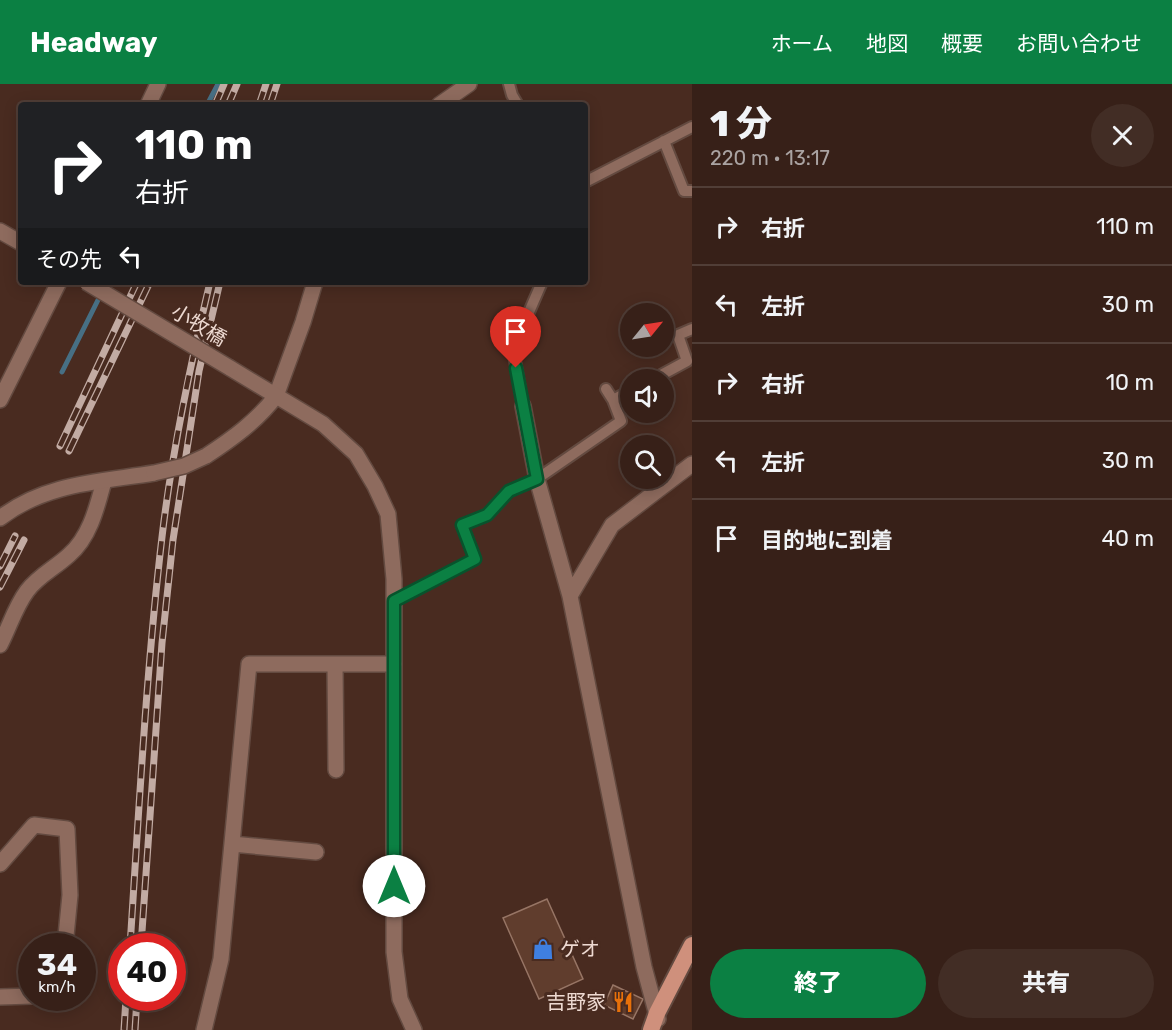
<!DOCTYPE html>
<html lang="ja">
<head>
<meta charset="utf-8">
<style>
  body { margin:0; font-family:Rubik,"Noto Sans JP",sans-serif; background:#422d25; color:#f1f3f6; height:100vh; display:flex; flex-direction:column; font-size:22px; white-space:nowrap }
  * { box-sizing:border-box; margin:0 }
  p { font-size:20px; color:#aaa3a2 }
  .icon { flex:none; width:33px; height:33px; fill:none; stroke:currentColor; stroke-width:2; stroke-linecap:round; stroke-linejoin:round }
  .map { position:relative; flex:1; overflow:hidden }
  .drawer { display:flex; flex-direction:column; background:#372018; width:480px }
  .drawer>* { flex:none }
  .top-card { position:absolute; left:18px; top:18px; width:570px; height:183px; border-radius:6px; box-shadow:0 3px 15px #0003,0 0 0 2px #513e37; background:#202124; color:#fff; overflow:hidden }
  .needle { width:39px; rotate:60deg }
  .fabs { position:absolute; left:620px; top:219px; display:grid; gap:12px }
  .fabs a { display:grid; place-items:center; width:54px; height:54px; border-radius:50%; background:#372018; box-shadow:0 3px 15px #0003,0 0 0 2px #513e37; font-size:30px }
  .speed { position:absolute; left:18px; top:849px; display:flex; gap:12px; font-size:30px; font-weight:700; text-align:center }
  .speed>* { display:grid; place-content:center; width:78px; height:78px; border-radius:50%; background:#372018; box-shadow:0 3px 15px #0003,0 0 0 2px #513e37; line-height:1 }
  .speed small { font-size:15px; font-weight:400 }
  .speed .limit { border:9px solid #d22; background:#fff; color:#111 }
  .pin { position:absolute; display:grid; place-items:center; width:51px; height:51px; color:#fff; margin:-62px -26px; border-radius:50% 50% 50% 0; rotate:-45deg; box-shadow:0 0 6px #0007 }
  .pin .icon { rotate:45deg }
  .me { position:absolute; width:66px; margin:-33px; rotate:0deg; stroke-linejoin:round; filter:drop-shadow(0 0 4px #0008) }
  .turn { display:flex; align-items:center; gap:21px; height:126px; padding:0 18px; font-size:27px }
  .turn .icon { width:78px; height:78px; stroke-width:2.5 }
  .turn b { display:block; font-size:42px; line-height:51px }
  .then { display:flex; align-items:center; height:57px; padding:0 18px; background:#0003; gap:12px; font-size:22px }
  .round { display:grid; place-items:center; flex:none; width:63px; height:63px; border-radius:32px; background:#422d25 }
  .summary { display:flex; align-items:center; justify-content:space-between; height:102px; padding:0 18px }
  h1 { font-size:36px; font-weight:800; line-height:45px }
  .cta { display:flex; gap:12px; margin-top:auto; padding:12px 18px }
  .cta a { flex:1; height:69px; border-radius:36px; background:#0b8043; color:#fff; font-size:24px; font-weight:800; line-height:69px; text-align:center }
  .cta a+a { background:#422d25; color:#f1f3f6 }
  ul { padding:0; list-style:none }
  li { display:flex; align-items:center; gap:18px; height:78px; padding:0 18px; border-top:2px solid #513e37 }
  li div { flex:1 }
  li b { display:block; font-size:22px }
  li em { font-style:normal }
  header { display:flex; align-items:center; gap:36px; box-sizing:border-box; height:84px; padding:0 30px; background:#0b8043; color:#fff }
  header strong { font-size:28px }
  nav { display:flex; gap:33px; margin-inline-start:auto; font-size:21px }
  main { display:flex; flex:1; min-height:0 }
  .map>svg:first-child { display:block }
  .lines { fill:none; stroke-linecap:round; stroke-linejoin:round }
  .stream { stroke:#476f84; stroke-width:5 }
  .building { fill:#603d2d; stroke:#977565; stroke-width:1.5 }
  .service-casing { stroke:#634a40; stroke-width:14 }
  .minor-casing { stroke:#634a40; stroke-width:18 }
  .tertiary-casing { stroke:#634a40; stroke-width:18 }
  .trunk-casing { stroke:#634a40; stroke-width:20 }
  .service { stroke:#8e6b5e; stroke-width:10 }
  .minor { stroke:#8e6b5e; stroke-width:15 }
  .tertiary { stroke:#8e6b5e; stroke-width:15 }
  .trunk { stroke:#cf907c; stroke-width:16 }
  .rail-casing { stroke:#c2aba3; stroke-width:7 }
  .rail { stroke:#492b20; stroke-width:4.5; stroke-dasharray:14; stroke-linecap:butt }
  .tertiary-bridge-casing { stroke:#634a40; stroke-width:18; stroke-linecap:butt }
  .tertiary-bridge { stroke:#8e6b5e; stroke-width:15 }
  .route-casing { stroke:#07532c; stroke-width:15 }
  .route { stroke:#0b8043; stroke-width:10 }
  .labels { text-anchor:middle; stroke-width:6; stroke-linejoin:round; paint-order:stroke }
  .street-label { font-size:20px; fill:#edd9d1; stroke:#492b20 }
  .poi-label { font-size:20px; fill:#edd9d1; stroke:#492b20; text-anchor:start }
</style>
</head>
<body>
<header>
<strong>Headway</strong>
<nav><a>ホーム</a><a>地図</a><a>概要</a><a>お問い合わせ</a></nav>
</header>
<main>
<div class="map">
<svg width="692" height="946" viewBox="0 0 692 946">
  <rect width="100%" height="100%" fill="#492b20"/>
  <g class="lines">
    <path class="stream" d="M207,21L218,0
      M62,288L107,198"/>
  </g>
  <path class="building" d="M547,815L583,895L539,915L503,834Z
    M613,901L643,915L633,935L604,921Z"/>
  <g class="lines">
    <defs>
      <path id="service" d="M509,0L512,11L518,21
        M664,57L684,107H692
        M585,98L692,43
        M652,296L687,277L678,251L692,245
        M613,316L630,307
        M523,322L513,265L542,198
        M394,517L475,475L462,441L487,431L509,407L537,395L621,337L613,316L606,305"/>
      <path id="minor" d="M439,21L469,0
        M276,312L303,238L315,198
        M523,322L537,395L570,512
        M0,561C9,544 15,523 27,507C38,492 55,484 69,471C90,453 97,423 104,397
        M335,580L336,686
        M232,760L316,768
        M0,780L34,741L67,745L70,811L65,862
        M0,913L32,912
        M658,935L644,883L570,512L612,441L692,380
        M204,946L221,875L249,580H394"/>
      <path id="tertiary" d="M148,21L158,0
        M0,147L21,159
        M230,284L323,340L356,370L375,402L388,430L394,495V868L400,915L414,946
        M0,316L59,198
        M206,372C232,355 257,337 276,312
        M0,434C46,399 99,398 154,389"/>
      <path id="trunk" d="M651,946L657,929L692,861"/>
    </defs>
    <use href="#service" class="service-casing"/>
    <use href="#minor" class="minor-casing"/>
    <use href="#tertiary" class="tertiary-casing"/>
    <use href="#trunk" class="trunk-casing"/>
    <use href="#service" class="service"/>
    <use href="#minor" class="minor"/>
    <use href="#tertiary" class="tertiary"/>
    <use href="#trunk" class="trunk"/>
    <defs>
      <path id="rail" d="M215,21L224,0
        M228,21L237,0
        M259,21L266,0
        M270,21L277,0
        M60,362L137,198
        M69,367L150,198
        M0,482L15,452
        M0,503L24,456
        M130,862C139,726 146,589 162,453C172,367 190,282 210,198
        M141,862L162,559L173,456L199,287L220,198
        M124,946L126,914
        M135,946L137,914"/>
    </defs>
    <use href="#rail" class="rail-casing"/>
    <use href="#rail" class="rail"/>
    <defs>
      <path id="tertiary-bridge" d="M86,198L230,284
        M154,389L184,382L206,372"/>
    </defs>
    <use href="#tertiary-bridge" class="tertiary-bridge-casing"/>
    <use href="#tertiary-bridge" class="tertiary-bridge"/>
  </g>
  <g class="lines">
    <defs>
      <path id="route" d="M394,802V517L475,475L462,441L487,431L509,407L537,395L516,284"/>
    </defs>
    <use href="#route" class="route-casing"/>
    <use href="#route" class="route"/>
  </g>
  <defs>
    <symbol id="shop-bare" viewBox="-9 -9 18 18"><path d="M-5-2.5h2.3a2.7 3.5 0 0 1 5.4 0H5L5.5 6h-11ZM-1.5-2.5h3a1.5 2.3 0 0 0-3 0Z" fill="#3f7fe0" stroke="#492b20" stroke-width="2.5" paint-order="stroke"/></symbol>
    <symbol id="restaurant-bare" viewBox="-9 -9 18 18"><path d="M-5-6h1v4h1v-4h1v4h1v-4h1v5L-1.5 .5V6h-2V.5L-5-1ZM5-6V6H3V1.5H1.5Q1.5-4 5-6Z" fill="#e8710a" stroke="#492b20" stroke-width="2.5" paint-order="stroke"/></symbol>
  </defs>
  <g fill-rule="evenodd">
    <use href="#shop-bare" x="528" y="850" width="30" height="30"/>
    <use href="#restaurant-bare" x="608" y="903" width="30" height="30"/>
  </g>
  <g class="labels">
    <g class="street-label">
      <text transform="translate(199 241) rotate(31)" y="7">小牧橋</text>
    </g>
    <g class="poi-label">
      <text x="560" y="872">ゲオ</text>
      <text x="606" y="925" text-anchor="end">吉野家</text>
    </g>
  </g>
</svg>
<div class="fabs">
<a><svg class="needle" viewBox="-14 -14 28 28"><path d="M0-13l5 13h-10z" fill="#e53935"/><path d="M0 13l5-13h-10z" fill="#aaa3a2"/></svg></a>
<a><svg class="icon" aria-label="sound" viewBox="0 0 24 24"><path d="M4 9h4l5-4v14l-5-4H4zM17 9q2 3 0 6"/></svg></a>
<a><svg class="icon" aria-label="search" viewBox="0 0 24 24"><circle cx="10" cy="10" r="6"/><path d="M15 15l6 6"/></svg></a>
</div>
<div class="speed"><div>34<small>km/h</small></div><div class="limit">40</div></div>
<div class="pin" style="left:516px;top:284px;background:#d93025"><svg class="icon" aria-label="arrive" viewBox="0 0 24 24"><path d="M6 21V4h12l-3 4 3 4H6"/></svg></div>
<svg class="me" style="left:394px;top:802px" viewBox="-20 -20 40 40"><circle r="19" fill="#fff"/><path d="M0-13L10 11 0 6-10 11z" fill="#0b8043"/></svg>
<div class="top-card">
<div class="turn"><svg class="icon" aria-label="right" viewBox="0 0 24 24"><path d="M7 20v-9h11M14 6l5 5-5 5"/></svg><div><b>110 m</b>右折</div></div>
<div class="then">その先<svg class="icon" aria-label="left" viewBox="0 0 24 24"><path d="M17 20v-9H6M10 6l-5 5 5 5"/></svg></div>
</div>
</div>
<section class="drawer">
<div class="summary"><div><h1>1 分</h1><p>220 m · 13:17</p></div><a class="round"><svg class="icon" aria-label="close" viewBox="0 0 24 24"><path d="M6 6l12 12M18 6L6 18"/></svg></a></div>
<ul>
<li><svg class="icon" aria-label="right" viewBox="0 0 24 24"><path d="M7 20v-9h11M14 6l5 5-5 5"/></svg><div><b>右折</b></div><em>110 m</em></li>
<li><svg class="icon" aria-label="left" viewBox="0 0 24 24"><path d="M17 20v-9H6M10 6l-5 5 5 5"/></svg><div><b>左折</b></div><em>30 m</em></li>
<li><svg class="icon" aria-label="right" viewBox="0 0 24 24"><path d="M7 20v-9h11M14 6l5 5-5 5"/></svg><div><b>右折</b></div><em>10 m</em></li>
<li><svg class="icon" aria-label="left" viewBox="0 0 24 24"><path d="M17 20v-9H6M10 6l-5 5 5 5"/></svg><div><b>左折</b></div><em>30 m</em></li>
<li><svg class="icon" aria-label="arrive" viewBox="0 0 24 24"><path d="M6 21V4h12l-3 4 3 4H6"/></svg><div><b>目的地に到着</b></div><em>40 m</em></li>
</ul>
<div class="cta"><a>終了</a><a>共有</a></div>
</section>
</main>
</body>
</html>
